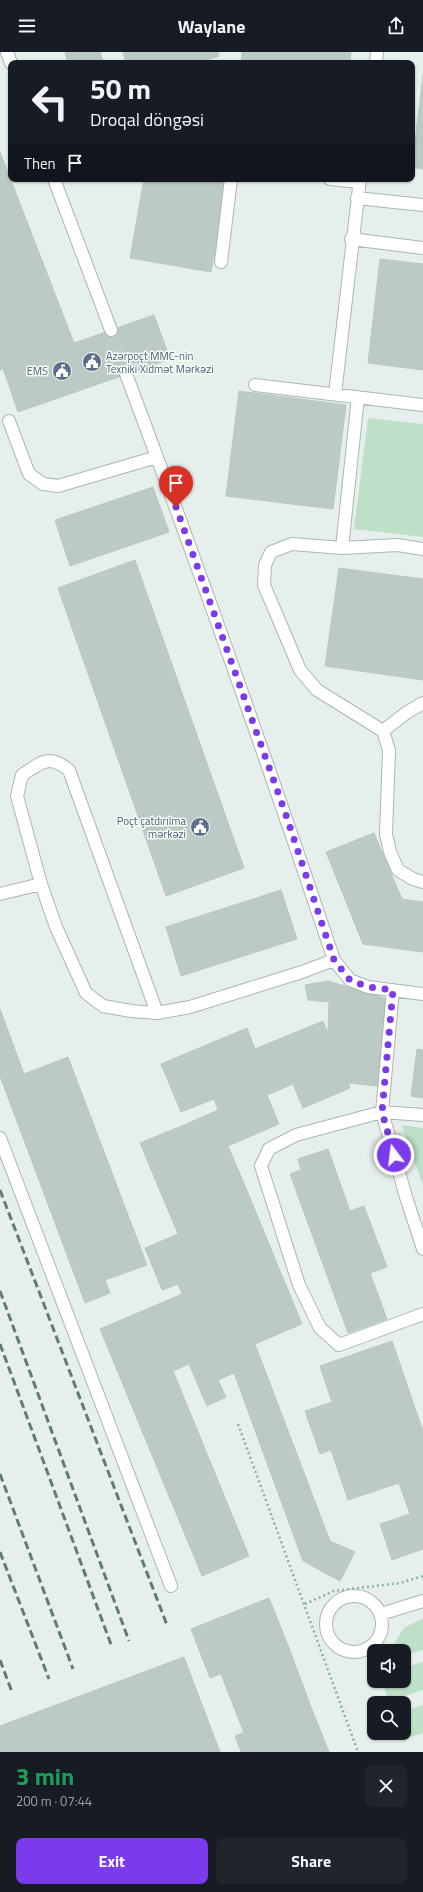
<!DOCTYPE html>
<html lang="en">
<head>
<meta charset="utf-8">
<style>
  body { margin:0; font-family:"Titillium Web",sans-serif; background:#20242c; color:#f1f3f6; height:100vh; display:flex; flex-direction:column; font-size:15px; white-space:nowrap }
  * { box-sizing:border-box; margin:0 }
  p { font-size:13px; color:#9ea1a6 }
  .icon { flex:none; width:22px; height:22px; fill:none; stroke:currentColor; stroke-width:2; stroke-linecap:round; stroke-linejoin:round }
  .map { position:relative; height:1700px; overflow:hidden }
  .panel { display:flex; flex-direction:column; background:#171b24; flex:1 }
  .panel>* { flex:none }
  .banner { position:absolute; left:8px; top:8px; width:407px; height:122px; border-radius:8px; box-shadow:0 1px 3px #0004; background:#171b24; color:#f1f3f6; overflow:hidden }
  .controls { position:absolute; left:367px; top:1592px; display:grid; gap:8px }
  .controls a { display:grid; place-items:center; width:44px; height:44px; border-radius:8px; background:#171b24; box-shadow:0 1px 3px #0004; font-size:20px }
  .pin { position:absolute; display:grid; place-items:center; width:34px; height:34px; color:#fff; margin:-41px -17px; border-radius:50% 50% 50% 0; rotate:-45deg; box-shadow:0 0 4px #0007 }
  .pin .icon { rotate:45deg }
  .me { position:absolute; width:44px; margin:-22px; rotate:345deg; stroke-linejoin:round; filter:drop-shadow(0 0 3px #0008) }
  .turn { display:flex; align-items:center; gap:14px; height:84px; padding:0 16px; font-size:18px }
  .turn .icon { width:52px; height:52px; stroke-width:2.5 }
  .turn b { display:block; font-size:28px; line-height:34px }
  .then { display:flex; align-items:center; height:38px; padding:0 16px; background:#0003; gap:8px; font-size:15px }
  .round { display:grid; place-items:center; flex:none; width:42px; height:42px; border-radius:8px; background:#20242c }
  .headline { display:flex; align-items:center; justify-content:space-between; height:68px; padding:0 16px }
  h1 { font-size:24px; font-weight:700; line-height:30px; color:#1e9e55 }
  .primary-button { display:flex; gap:8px; margin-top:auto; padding:8px 16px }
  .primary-button a { flex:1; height:46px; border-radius:8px; background:#7c3aed; color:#fff; font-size:16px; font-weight:700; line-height:46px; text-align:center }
  .primary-button a+a { background:#20242c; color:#f1f3f6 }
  header { display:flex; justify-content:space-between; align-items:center; height:52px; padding:0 16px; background:#171b24; font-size:18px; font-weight:700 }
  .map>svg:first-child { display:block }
  .green { fill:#bfe0c8 }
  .building { fill:#bbcac4; stroke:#b8c9c2 }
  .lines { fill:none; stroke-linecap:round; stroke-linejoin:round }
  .minor-tunnel { stroke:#bfccc8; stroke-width:12; stroke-dasharray:12 6; stroke-linecap:butt }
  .minor-casing { stroke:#a8b8b2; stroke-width:14 }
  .path { stroke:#86b3a5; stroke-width:2.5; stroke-dasharray:2 3; stroke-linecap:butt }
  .minor { stroke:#fff; stroke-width:12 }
  .rail { stroke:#5f7d75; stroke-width:3; stroke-dasharray:8 4; stroke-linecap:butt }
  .route { stroke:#7c3aed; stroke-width:7; stroke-dasharray:0 12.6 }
  .labels { text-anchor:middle; stroke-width:3; stroke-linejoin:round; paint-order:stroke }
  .service-label { font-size:11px; fill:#4e5e75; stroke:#f7fbf9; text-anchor:end }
</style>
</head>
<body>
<header><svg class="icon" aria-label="menu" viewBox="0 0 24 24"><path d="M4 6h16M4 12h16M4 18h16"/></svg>Waylane<svg class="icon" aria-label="share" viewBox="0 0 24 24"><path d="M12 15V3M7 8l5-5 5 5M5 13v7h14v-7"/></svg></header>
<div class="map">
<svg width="423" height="1700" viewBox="0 0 423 1700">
  <rect width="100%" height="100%" fill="#e6efeb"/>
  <path class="green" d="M368,366L423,372V485L354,477Z
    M402,1073L423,1076V1134Z
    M423,1566V1598L404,1604V1599H389L404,1576Z
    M423,1610V1638L389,1649L382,1629H404V1616Z
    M423,1653V1681L403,1687L401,1681H404V1659Z"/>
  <path class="building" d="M65,0H100L104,11H68Z
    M123,0H218L219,4L196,11H126Z
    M242,0H351L350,11H241Z
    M423,23V117L412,115Z
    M0,100L74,291L0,318Z
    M144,127H228L211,220L130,206Z
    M380,207L423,212V318L368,311Z
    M154,263L170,307L18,360L3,316Z
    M239,339L346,353L333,457L226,444Z
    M153,435L169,480L70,514L55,468Z
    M135,508L244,816L166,844L58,536Z
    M339,516L423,527V628L325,614Z
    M374,781L402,847L423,850V900L363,892L326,800Z
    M281,838L297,887L181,924L166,875Z
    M328,929L388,947L378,1034L348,1031L328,982L329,950L308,948L305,933Z
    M0,957L24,1022L68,1005L147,1213L105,1228L110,1241L85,1251L0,1024Z
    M323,969L350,1036L303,1056L293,1032L267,1043L279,1072L228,1094L243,1129L212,1142L184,1073L218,1058L214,1047L181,1060L161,1012L247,976L255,997Z
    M417,997L423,998V1046L411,1044Z
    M184,1073L212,1142L243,1129L302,1272L255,1292L330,1489L355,1500L340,1529L303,1509L234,1321L218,1328L226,1345L207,1354L189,1312L173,1319L249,1504L202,1524L100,1277L182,1242L178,1232L162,1238L145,1196L178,1182L140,1091Z
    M328,1097L350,1159L364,1154L387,1215L370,1221L387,1267L348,1281L290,1122L301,1118L298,1107Z
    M392,1289L423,1379V1497L392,1508L380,1472L410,1462L399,1431L348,1448L331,1398L320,1402L305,1359L332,1350L320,1314Z
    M269,1546L289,1596L210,1626L191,1577Z
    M289,1596L311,1655L244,1681L221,1622Z
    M184,1605L220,1700H0V1674Z
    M311,1655L329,1700H241L235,1684Z"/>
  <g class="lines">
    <path class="minor-tunnel" d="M111,278L126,322"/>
    <defs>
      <path id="minor" d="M7,0L11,11
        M376,11L377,0
        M54,127L111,278
        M330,127L359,130
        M357,146L423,153
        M351,187L423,196
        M221,210L231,127
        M126,322C199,516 268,711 334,908L350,928L368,935L423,942
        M255,333L423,353
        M335,342L360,127
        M9,369L29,422L43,432L58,434L157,405
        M342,496L358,345
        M423,497L398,493L342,496L292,492L271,500L265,513L264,533L300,618L317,638L383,679L389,698L386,782L390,800L398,818L413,827L423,830
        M383,679L406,661L423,651
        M41,832L17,744L22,723C42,710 48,702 69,718L157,961
        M0,842L41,832L56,875L86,941L103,954L131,959L157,961L190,955L302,920L334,908
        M393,938L382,1060L423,1063
        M0,1086L171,1534
        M423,1197L406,1145L382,1060L296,1083L269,1097L261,1114L299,1233L320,1276L339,1293L423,1262
        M326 1572a28 28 0 1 1 56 0a28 28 0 1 1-56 0Z
        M381,1562L423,1549"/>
    </defs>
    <use href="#minor" class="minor-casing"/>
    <path class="path" d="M238,1372L358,1700
      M305,1552L334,1539L400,1531L423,1524"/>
    <use href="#minor" class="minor"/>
    <path class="rail" d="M0,1138L167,1573
      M0,1239L129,1589
      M0,1292L112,1595
      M0,1422L73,1617
      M0,1500L49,1627
      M0,1608L12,1640"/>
  </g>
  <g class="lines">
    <path class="route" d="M176,455L285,760L334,908L350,928L368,935L393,938L382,1060L394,1103"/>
  </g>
  <defs>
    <symbol id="civic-disc" viewBox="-11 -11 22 22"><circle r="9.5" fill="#5c6f8a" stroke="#f7fbf9"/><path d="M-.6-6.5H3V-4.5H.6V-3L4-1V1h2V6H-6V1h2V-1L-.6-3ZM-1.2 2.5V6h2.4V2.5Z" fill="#fff"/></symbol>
  </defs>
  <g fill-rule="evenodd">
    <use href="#civic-disc" x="81" y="299" width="22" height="22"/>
    <use href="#civic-disc" x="51" y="308" width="22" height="22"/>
    <use href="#civic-disc" x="189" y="764" width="22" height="22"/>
  </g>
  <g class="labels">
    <g class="service-label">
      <text x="106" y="308" text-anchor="start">Azərpoçt MMC-nin<tspan x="106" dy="13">Texniki Xidmət Mərkəzi</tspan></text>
      <text x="48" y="323">EMS</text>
      <text x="186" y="773">Poçt çatdırılma<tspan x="186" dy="13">mərkəzi</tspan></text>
    </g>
  </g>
</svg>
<div class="controls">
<a><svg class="icon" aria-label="sound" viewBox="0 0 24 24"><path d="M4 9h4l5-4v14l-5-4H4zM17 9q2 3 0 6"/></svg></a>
<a><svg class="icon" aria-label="search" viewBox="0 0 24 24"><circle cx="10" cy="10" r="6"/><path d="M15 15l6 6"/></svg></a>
</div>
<div class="pin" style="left:176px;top:455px;background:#d93025"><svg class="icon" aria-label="arrive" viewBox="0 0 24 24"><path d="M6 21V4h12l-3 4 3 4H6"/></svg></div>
<svg class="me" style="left:394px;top:1103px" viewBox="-20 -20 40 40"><circle r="17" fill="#7c3aed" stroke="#fff" stroke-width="3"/><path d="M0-11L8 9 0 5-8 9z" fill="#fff"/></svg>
<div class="banner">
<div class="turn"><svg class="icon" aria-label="left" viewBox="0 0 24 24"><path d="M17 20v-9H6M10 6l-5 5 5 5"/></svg><div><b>50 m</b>Droqal döngəsi</div></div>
<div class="then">Then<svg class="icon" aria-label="arrive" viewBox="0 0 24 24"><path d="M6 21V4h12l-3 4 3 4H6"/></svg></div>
</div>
</div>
<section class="panel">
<div class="headline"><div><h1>3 min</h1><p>200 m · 07:44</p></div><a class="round"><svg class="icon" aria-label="close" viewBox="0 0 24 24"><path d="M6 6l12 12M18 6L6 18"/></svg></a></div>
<div class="primary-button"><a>Exit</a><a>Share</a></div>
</section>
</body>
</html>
